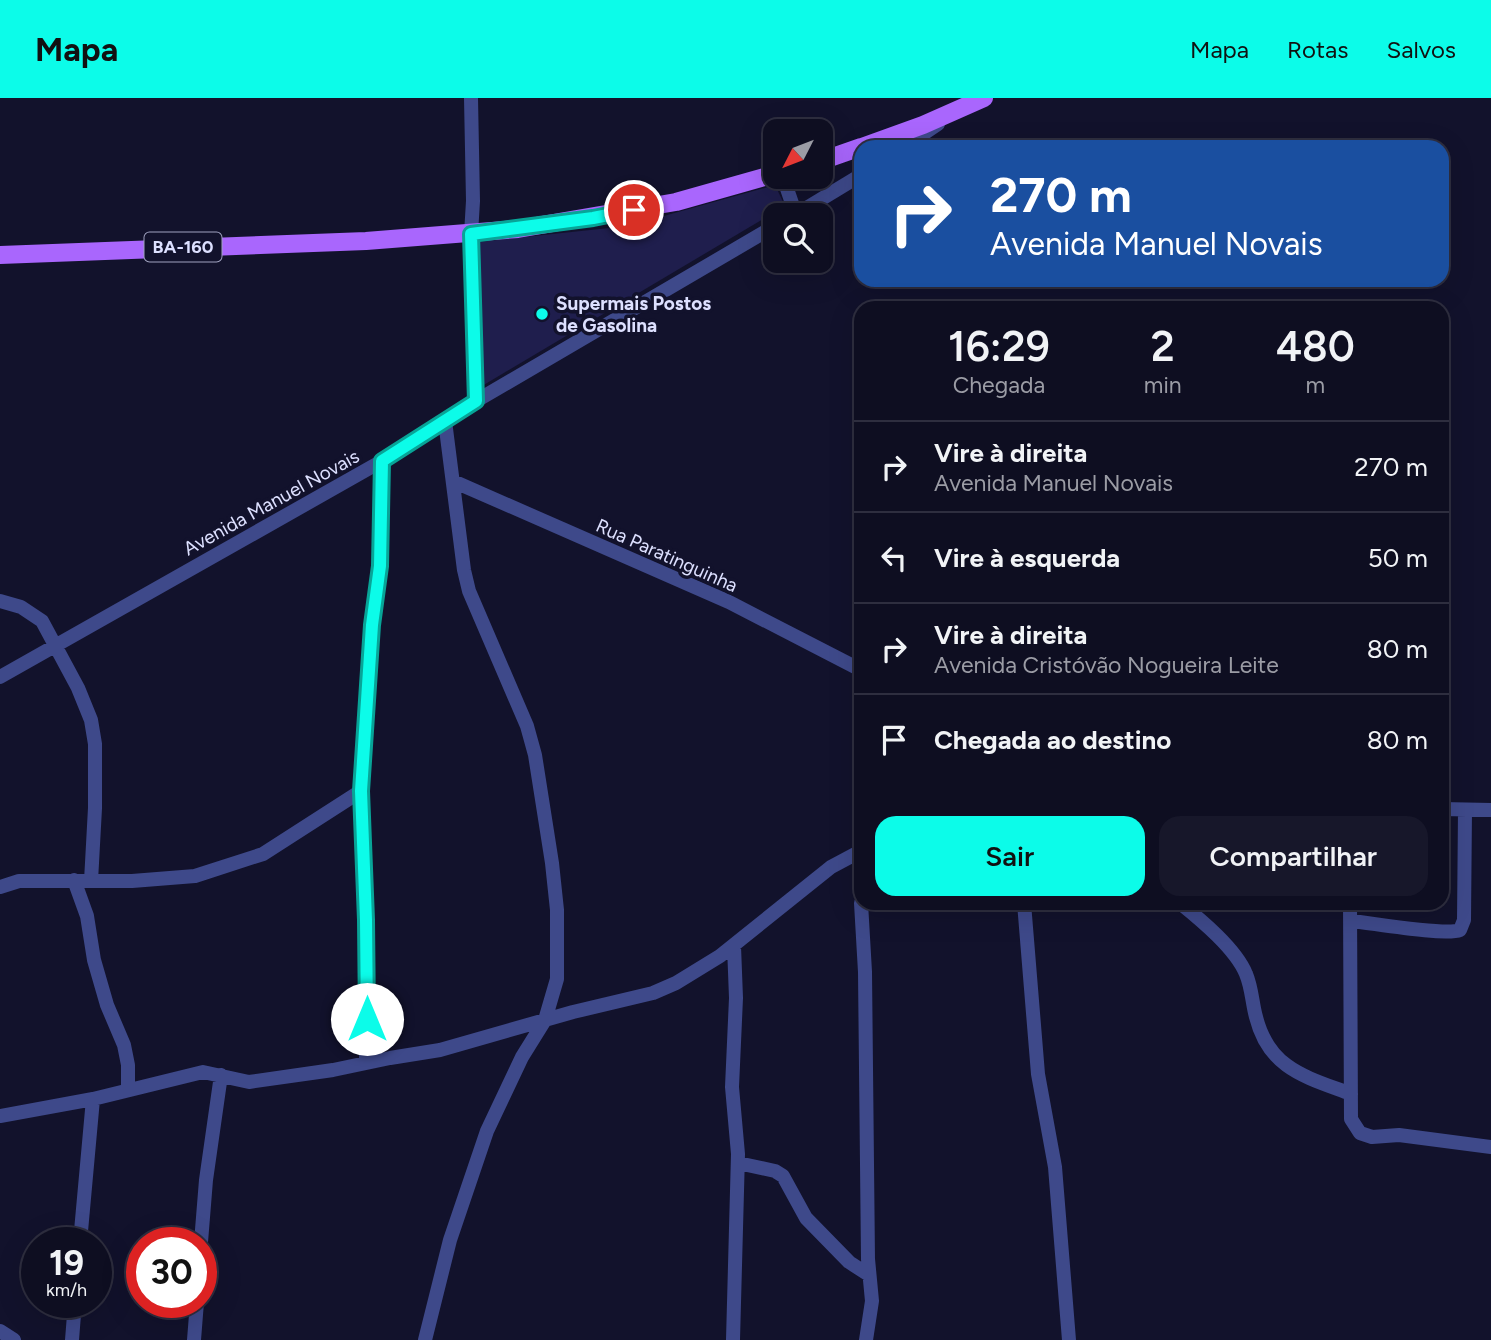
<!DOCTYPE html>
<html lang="pt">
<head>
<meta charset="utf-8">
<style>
  body { margin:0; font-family:Figtree,sans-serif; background:#17172a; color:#f1f3f6; height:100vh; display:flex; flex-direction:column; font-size:26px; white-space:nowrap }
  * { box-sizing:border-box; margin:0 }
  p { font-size:23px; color:#9b9ca5 }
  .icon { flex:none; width:38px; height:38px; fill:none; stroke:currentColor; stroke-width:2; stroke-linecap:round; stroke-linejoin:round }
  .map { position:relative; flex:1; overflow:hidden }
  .details { position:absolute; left:854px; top:203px; width:595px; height:609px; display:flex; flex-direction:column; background:#0e0e21; border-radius:21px; box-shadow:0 7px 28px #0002,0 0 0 2px #2e2e3f }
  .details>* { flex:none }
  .hud { position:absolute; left:854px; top:42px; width:595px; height:147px; border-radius:21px; box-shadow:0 7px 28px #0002,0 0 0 2px #2e2e3f; background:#1a4fa0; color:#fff; overflow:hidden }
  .needle { width:46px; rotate:228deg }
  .fabs { position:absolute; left:763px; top:21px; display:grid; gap:14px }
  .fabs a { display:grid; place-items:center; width:70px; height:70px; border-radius:14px; background:#0e0e21; box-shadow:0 7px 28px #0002,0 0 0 2px #2e2e3f; font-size:35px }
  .speed { position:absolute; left:21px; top:1129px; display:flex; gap:14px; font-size:35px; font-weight:700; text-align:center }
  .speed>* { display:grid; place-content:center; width:91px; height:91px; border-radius:50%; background:#0e0e21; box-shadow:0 7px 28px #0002,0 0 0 2px #2e2e3f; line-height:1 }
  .speed small { font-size:18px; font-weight:400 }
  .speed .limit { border:10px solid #d22; background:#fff; color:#111 }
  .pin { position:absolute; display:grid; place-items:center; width:60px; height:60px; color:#fff; margin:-30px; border:4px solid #fff; border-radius:50%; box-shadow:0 2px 7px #0007 }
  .me { position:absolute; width:77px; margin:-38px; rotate:0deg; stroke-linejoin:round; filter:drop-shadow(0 0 5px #0008) }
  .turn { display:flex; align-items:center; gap:24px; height:147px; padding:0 21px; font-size:32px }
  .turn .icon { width:91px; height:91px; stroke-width:2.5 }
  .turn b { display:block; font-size:49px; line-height:60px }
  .eta { display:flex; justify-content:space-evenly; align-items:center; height:119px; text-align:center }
  .eta b { font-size:42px; font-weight:600; line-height:49px }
  .primary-button { display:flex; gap:14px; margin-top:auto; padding:14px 21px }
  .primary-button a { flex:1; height:80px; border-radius:21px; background:#0cfce9; color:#111; font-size:28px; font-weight:600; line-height:80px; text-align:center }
  .primary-button a+a { background:#17172a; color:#f1f3f6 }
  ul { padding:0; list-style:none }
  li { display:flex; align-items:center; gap:21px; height:91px; padding:0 21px; border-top:2px solid #2e2e3f }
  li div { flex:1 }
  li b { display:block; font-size:26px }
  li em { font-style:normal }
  header { display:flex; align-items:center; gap:42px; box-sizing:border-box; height:98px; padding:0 35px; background:#0cfce9; color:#111 }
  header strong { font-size:33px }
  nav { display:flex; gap:38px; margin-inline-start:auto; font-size:24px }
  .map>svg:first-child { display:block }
  .building { fill:#1f1e4d }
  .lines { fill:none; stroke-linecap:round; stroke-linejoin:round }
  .minor { stroke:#3e498a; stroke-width:14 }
  .major { stroke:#a966fd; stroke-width:18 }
  .route-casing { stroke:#08a497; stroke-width:18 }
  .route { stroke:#0cfce9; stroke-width:12 }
  .poi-dot { fill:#0cfce9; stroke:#12122c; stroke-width:2.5 }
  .labels { text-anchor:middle; stroke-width:7; stroke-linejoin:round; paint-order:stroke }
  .shield { fill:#12122c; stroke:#a0a2c0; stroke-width:2 }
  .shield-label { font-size:18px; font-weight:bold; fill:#dde0ff }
  .poi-label { font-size:19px; font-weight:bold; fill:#dde0ff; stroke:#12122c; text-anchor:start }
  .street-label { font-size:19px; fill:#dde0ff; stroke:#12122c }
</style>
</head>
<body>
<header>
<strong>Mapa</strong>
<nav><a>Mapa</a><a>Rotas</a><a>Salvos</a></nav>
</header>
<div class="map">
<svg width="1491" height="1242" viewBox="0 0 1491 1242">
  <rect width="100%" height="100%" fill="#12122c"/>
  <path class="building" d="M775,87L785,108L482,288L478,144L628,128Z"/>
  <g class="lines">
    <path class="minor" d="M471,0L473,103L471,136L476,303
      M904,49L938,26
      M783,79L796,117
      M795,117L861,77
      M455,384L729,504L861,572
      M0,503L21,509L42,523L78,590L91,622L95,646V710L91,783
      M0,579L382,363L476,303L775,128
      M1442,711L1491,712
      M859,754L861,796
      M74,782L87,818L94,862L107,907L124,947L128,967V992
      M0,789L19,783H132L195,778L263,756L361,693
      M861,805L865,874L868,1161L872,1203L866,1242
      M1024,805L1038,976L1055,1069L1069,1242
      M1180,805C1201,822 1236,851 1246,876C1252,890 1252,905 1256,919C1269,971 1306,979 1351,996
      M1350,805L1351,1021L1360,1035L1372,1039L1399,1037L1491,1049
      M1351,823C1372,825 1445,838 1460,832L1464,822L1465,712
      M366,964V822L361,693L372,527L380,468L382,363
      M0,1018L93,1001L203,974L249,984L333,972L390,960L440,952L573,914L653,895L676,885L720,858L831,769L861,753
      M738,1065L775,1073L783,1078L806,1120L849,1164L869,1177
      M80,1144L93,1001
      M201,1144L206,1082L221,977
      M0,1233L14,1242
      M72,1242L75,1204
      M194,1242L197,1204
      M425,1242L450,1142L487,1033L522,959L545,922L557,881V812L552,765L535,657L527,628L469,493L464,472L445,323
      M733,1242L738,1056L732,989L736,900L734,848"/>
    <path class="major" d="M862,49L923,27L984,0
      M821,63L861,49
      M0,157L366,143L518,131L676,104L775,76"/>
  </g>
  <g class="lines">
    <defs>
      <path id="route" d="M367,921L366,822L361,693L372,527L380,468L382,363L476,303L471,136L593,120L634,112"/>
    </defs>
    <use href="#route" class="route-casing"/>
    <use href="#route" class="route"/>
  </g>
  <circle class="poi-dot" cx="542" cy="216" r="7"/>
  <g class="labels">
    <rect class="shield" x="144.5" y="134.5" width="77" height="29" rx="5"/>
    <g class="shield-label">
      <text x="183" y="155">BA-160</text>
    </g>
    <g class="poi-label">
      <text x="556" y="212">Supermais Postos<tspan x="556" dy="22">de Gasolina</tspan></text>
    </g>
    <g class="street-label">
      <text transform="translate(271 404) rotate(-29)" y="7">Avenida Manuel Novais</text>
      <text transform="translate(667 457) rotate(24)" y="7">Rua Paratinguinha</text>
    </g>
  </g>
</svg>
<div class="fabs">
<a><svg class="needle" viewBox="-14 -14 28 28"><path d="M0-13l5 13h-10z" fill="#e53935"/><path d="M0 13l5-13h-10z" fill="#9b9ca5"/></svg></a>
<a><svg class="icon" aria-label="search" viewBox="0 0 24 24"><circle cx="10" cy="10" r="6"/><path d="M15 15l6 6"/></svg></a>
</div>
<div class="speed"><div>19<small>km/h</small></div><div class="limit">30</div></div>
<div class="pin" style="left:634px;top:112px;background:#d93025"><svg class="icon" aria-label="arrive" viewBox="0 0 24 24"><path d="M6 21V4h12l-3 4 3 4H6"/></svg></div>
<svg class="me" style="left:367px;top:921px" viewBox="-20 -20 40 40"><circle r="19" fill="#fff"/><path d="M0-13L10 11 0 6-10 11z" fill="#0cfce9"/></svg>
<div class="hud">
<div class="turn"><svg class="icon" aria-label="right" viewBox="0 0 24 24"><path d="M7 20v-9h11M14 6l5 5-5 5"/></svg><div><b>270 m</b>Avenida Manuel Novais</div></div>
</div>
<section class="details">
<div class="eta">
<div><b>16:29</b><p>Chegada</p></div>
<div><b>2</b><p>min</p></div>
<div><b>480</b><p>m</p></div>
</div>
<ul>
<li><svg class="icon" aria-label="right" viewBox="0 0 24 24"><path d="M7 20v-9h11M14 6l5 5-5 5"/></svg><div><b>Vire à direita</b><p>Avenida Manuel Novais</p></div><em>270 m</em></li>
<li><svg class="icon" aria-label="left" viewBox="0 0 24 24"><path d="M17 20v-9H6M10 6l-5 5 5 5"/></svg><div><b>Vire à esquerda</b></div><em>50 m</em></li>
<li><svg class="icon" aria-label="right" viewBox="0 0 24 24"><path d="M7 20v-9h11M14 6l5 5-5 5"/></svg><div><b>Vire à direita</b><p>Avenida Cristóvão Nogueira Leite</p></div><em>80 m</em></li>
<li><svg class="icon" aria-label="arrive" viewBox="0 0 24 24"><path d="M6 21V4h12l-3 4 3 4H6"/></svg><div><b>Chegada ao destino</b></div><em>80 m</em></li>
</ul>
<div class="primary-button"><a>Sair</a><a>Compartilhar</a></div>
</section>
</div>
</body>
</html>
